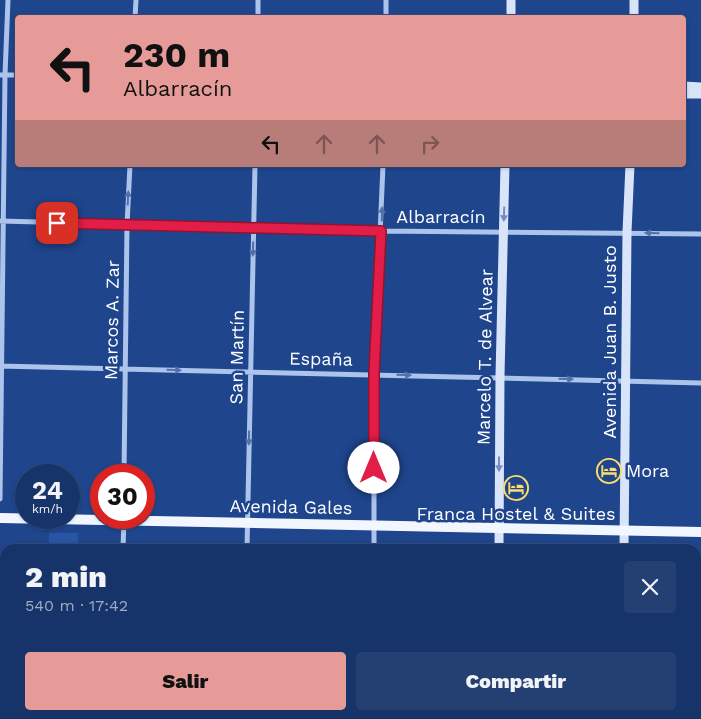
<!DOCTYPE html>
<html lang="es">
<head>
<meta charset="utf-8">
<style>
  body { margin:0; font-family:"Work Sans",sans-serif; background:#243f72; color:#f1f3f6; height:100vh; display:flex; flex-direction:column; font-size:19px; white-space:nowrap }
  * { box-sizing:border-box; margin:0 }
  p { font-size:16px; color:#9eaac1 }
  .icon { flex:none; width:28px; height:28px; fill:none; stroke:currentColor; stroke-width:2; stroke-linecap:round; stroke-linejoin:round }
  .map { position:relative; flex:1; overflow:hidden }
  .sheet { position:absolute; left:0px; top:544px; width:701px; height:176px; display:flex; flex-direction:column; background:#17346a; border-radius:15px 15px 0 0; box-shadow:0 1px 4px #0004,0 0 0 1px #364f7e }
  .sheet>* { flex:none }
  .banner { position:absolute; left:15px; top:15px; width:671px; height:152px; border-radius:5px; box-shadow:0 1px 4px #0004,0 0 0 1px #364f7e; background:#e69b98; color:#111; overflow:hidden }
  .speed { position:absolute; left:15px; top:464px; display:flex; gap:10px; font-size:25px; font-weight:700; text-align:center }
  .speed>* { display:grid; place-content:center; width:65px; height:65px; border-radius:50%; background:#17346a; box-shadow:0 1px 4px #0004,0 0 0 1px #364f7e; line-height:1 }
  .speed small { font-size:12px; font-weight:400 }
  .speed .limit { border:8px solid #d22; background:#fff; color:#111 }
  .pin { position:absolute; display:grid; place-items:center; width:42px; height:42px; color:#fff; margin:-21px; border-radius:10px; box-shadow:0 2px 8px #0006 }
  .me { position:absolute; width:55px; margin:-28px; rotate:0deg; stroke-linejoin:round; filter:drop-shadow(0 0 4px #0008) }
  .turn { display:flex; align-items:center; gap:18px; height:105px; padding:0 25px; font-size:22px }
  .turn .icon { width:65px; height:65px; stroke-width:2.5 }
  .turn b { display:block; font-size:35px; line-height:42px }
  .lanes { display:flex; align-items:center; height:48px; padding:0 25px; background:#0003; justify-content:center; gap:25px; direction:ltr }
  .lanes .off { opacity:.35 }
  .round { display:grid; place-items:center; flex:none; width:52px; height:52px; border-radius:5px; background:#243f72 }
  .head { display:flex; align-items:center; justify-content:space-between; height:85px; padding:0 25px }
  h1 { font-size:30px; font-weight:800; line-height:38px }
  .action { display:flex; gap:10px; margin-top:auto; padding:10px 25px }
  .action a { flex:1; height:58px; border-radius:5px; background:#e69b98; color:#111; font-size:20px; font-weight:800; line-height:58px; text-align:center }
  .action a+a { background:#243f72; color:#f1f3f6 }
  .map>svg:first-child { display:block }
  .green { fill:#2855a5 }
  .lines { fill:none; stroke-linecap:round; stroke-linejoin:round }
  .street { stroke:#acc3ec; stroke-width:5 }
  .secondary { stroke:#d8e4f9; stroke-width:9 }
  .primary { stroke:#f2f6ff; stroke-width:10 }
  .oneway { fill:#5071ae }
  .oneway2 { fill:#728dbe }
  .route-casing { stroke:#92132f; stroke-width:12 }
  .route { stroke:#e11d48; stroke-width:9 }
  .labels { text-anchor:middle; stroke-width:5; stroke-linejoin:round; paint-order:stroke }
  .street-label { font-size:18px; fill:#fff; stroke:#1f458d }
  .poi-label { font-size:18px; fill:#fff; stroke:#1f458d; text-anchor:start }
</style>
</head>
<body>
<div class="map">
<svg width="701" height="719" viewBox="0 0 701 719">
  <rect width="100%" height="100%" fill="#1f458d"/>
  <path class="green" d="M49,533H78V549H49Z"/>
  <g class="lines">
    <path class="street" d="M386,0V18
      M135,18L136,0
      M258,18V0
      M0,75H18
      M0,221L381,231L701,234
      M0,366L701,383
      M124,475L127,225L130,165
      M0,499L5,75L8,0
      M123,549L124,519
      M247,549L255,165
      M374,549V374L383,165
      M0,645H5
      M696,659H701
      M118,719V715
      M244,719V715
      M370,719V715"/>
    <path class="secondary" d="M511,18V0
      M634,18V0
      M684,86L701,87
      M684,94H701
      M499,549L500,376L505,165
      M624,549L627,232L630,165
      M496,719V715
      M622,719V715"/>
    <path class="primary" d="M0,518L701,532"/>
  </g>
  <defs><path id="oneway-solid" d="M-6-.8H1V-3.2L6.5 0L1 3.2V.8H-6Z" transform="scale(1.25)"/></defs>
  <g class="oneway">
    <use href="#oneway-solid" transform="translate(128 198) rotate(-87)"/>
    <use href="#oneway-solid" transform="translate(382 214) rotate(-88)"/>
    <use href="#oneway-solid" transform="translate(652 233) rotate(-178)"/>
    <use href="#oneway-solid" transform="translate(253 249) rotate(91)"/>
    <use href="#oneway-solid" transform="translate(174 370) rotate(1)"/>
    <use href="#oneway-solid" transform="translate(404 375) rotate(1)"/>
    <use href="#oneway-solid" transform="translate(566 379) rotate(2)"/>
    <use href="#oneway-solid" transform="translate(249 438) rotate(91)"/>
  </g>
  <g class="oneway2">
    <use href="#oneway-solid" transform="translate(504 214) rotate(92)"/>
    <use href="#oneway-solid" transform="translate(499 464) rotate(90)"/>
  </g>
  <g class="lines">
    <defs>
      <path id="route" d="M57,223L381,231L374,374V468"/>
    </defs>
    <use href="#route" class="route-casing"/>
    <use href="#route" class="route"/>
  </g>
  <defs>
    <symbol id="hotel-ring" viewBox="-11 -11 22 22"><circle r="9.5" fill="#1f458d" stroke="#fbde6c" stroke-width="1.5"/><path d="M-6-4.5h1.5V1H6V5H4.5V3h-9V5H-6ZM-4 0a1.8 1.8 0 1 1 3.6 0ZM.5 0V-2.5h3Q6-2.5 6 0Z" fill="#fbde6c"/></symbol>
  </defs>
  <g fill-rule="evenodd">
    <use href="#hotel-ring" x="595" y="457" width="28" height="28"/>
    <use href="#hotel-ring" x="502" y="474" width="28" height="28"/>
  </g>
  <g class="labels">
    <g class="street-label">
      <text x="441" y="223">Albarracín</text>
      <text transform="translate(112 320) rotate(-89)" y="6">Marcos A. Zar</text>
      <text transform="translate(610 342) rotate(-90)" y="6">Avenida Juan B. Justo</text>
      <text transform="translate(237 357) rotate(-89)" y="6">San Martín</text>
      <text transform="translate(485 357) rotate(-89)" y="6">Marcelo T. de Alvear</text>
      <text transform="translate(321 359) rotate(1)" y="6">España</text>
      <text transform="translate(291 507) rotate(1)" y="6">Avenida Gales</text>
    </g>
    <g class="poi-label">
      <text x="626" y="477">Mora</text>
      <text x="516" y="520" text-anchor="middle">Franca Hostel &amp; Suites</text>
    </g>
  </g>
</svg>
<div class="speed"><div>24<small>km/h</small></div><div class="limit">30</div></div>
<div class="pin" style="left:57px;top:223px;background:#d93025"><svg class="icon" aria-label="arrive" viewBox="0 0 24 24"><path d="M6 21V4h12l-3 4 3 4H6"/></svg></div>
<svg class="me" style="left:374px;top:468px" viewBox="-20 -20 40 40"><circle r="19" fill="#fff"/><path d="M0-13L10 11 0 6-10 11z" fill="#e11d48"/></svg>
<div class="banner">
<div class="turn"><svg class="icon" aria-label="left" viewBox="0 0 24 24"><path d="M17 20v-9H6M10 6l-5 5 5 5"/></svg><div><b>230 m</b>Albarracín</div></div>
<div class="lanes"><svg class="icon" aria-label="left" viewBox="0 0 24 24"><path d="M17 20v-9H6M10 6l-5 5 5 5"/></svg><svg class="icon off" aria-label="ahead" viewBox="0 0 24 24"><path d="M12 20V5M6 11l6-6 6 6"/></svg><svg class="icon off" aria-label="ahead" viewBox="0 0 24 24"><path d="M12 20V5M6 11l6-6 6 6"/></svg><svg class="icon off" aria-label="right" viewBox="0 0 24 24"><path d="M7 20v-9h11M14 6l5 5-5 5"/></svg></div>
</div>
<section class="sheet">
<div class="head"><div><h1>2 min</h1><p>540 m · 17:42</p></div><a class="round"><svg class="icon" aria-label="close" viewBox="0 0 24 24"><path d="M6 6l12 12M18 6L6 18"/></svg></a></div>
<div class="action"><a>Salir</a><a>Compartir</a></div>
</section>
</div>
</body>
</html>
